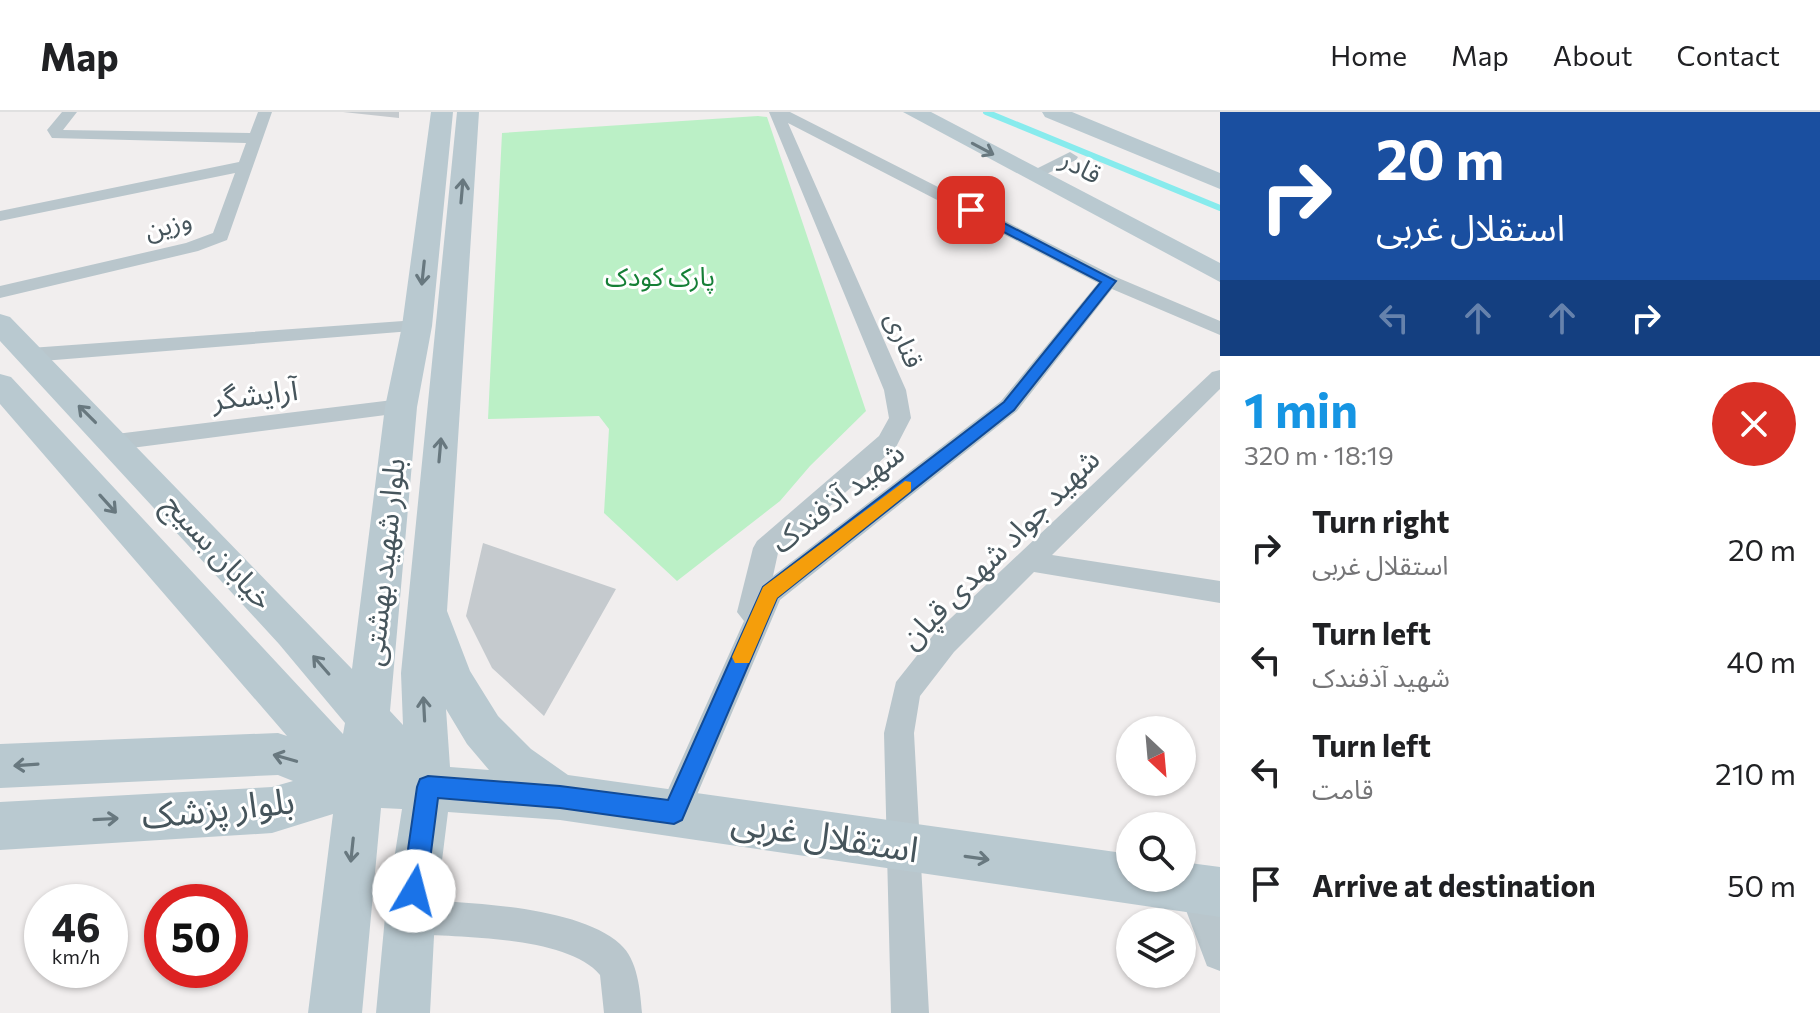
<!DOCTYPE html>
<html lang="en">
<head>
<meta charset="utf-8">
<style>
  body { margin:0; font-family:Commissioner,"Noto Sans Arabic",sans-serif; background:#f6f6f6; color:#202124; height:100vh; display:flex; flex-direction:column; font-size:30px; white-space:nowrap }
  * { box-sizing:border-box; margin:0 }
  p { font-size:26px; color:#757577 }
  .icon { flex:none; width:44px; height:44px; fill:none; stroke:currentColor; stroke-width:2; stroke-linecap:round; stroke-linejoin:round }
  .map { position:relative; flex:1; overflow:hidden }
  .sheet { display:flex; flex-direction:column; background:#fff; width:600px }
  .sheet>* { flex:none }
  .banner { background:#1a4fa0; color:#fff; overflow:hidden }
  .needle { width:52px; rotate:154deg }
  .buttons { position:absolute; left:1116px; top:604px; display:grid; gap:16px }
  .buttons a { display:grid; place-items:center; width:80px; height:80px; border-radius:50%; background:#fff; box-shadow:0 2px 6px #0004; font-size:40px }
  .speed { position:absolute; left:24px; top:772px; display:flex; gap:16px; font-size:40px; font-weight:700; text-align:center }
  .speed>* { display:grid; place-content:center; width:104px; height:104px; border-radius:50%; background:#fff; box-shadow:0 2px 6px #0004; line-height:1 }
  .speed small { font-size:20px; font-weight:400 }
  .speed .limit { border:12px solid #d22; background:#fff; color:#111 }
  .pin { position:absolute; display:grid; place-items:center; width:68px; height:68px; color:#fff; margin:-34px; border-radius:16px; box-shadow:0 4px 12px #0006 }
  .me { position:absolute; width:88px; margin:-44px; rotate:8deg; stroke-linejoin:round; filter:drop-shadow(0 0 6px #0008) }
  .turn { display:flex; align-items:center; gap:28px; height:168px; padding:0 24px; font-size:36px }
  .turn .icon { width:104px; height:104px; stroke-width:2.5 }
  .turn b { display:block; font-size:56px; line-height:68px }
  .lanes { display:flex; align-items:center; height:76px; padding:0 24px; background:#0003; justify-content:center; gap:40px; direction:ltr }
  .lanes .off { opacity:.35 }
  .round { display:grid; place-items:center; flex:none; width:84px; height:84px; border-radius:42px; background:#f6f6f6 }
  .overview { display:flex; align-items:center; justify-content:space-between; height:136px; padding:0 24px }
  h1 { font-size:48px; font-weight:700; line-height:60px; color:#1695e3 }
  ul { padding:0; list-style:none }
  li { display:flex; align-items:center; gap:24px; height:112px; padding:0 24px }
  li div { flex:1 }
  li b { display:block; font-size:30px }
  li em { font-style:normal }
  header { display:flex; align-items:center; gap:48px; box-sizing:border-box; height:112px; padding:0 40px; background:#fff; border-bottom:2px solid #e0e0e0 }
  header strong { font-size:38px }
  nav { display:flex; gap:44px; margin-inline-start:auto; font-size:28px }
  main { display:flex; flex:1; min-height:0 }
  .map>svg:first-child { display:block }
  .green { fill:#bbf0c6 }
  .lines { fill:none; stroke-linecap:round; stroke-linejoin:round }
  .stream { stroke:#87ebed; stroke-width:6 }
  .building { fill:#c5cace }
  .street { fill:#b9c6cc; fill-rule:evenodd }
  .secondary { fill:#b9c9d0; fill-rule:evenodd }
  .oneway { stroke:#68787f }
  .route { fill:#1a73e8; stroke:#114b97; stroke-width:2 }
  .slow { fill:#f59e0b }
  .labels { text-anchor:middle; stroke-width:6; stroke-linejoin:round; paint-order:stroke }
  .far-street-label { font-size:26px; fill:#46555c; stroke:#fff }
  .far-park-label { font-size:26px; fill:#157f36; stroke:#fff }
  .street-label { font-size:30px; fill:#46555c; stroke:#fff }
  .near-street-label { font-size:36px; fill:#46555c; stroke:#fff }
</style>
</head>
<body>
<header>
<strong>Map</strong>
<nav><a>Home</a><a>Map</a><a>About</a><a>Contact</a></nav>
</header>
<main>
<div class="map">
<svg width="1220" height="901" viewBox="0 0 1220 901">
  <rect width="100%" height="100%" fill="#f1eeee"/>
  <path class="green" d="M758,4L767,5L866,299L810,354L780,389L677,469L604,401L609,317L599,304L488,307L502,21Z"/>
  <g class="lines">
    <path class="stream" d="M986,0L1220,96"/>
  </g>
  <path class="building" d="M343,0H399V6Z
    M483,431L616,477L544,604L492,556L466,504Z"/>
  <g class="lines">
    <path class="street" d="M62,0H77L63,18L250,21L258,0H272L227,128L198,139L0,186V174L186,131L213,121L235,61L0,109V99L239,50L246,31L52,26L47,18Z
      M769,0H790L1116,165L1220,209V223L1112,177L1017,299L780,488L685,711L674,716L663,711L658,700L744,509L737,500L753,436L757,429L879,324L889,306L884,278ZM788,11L1098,171L1001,289L773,464L778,441L896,335L911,306L906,278Z
      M1070,40L1078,45L1076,48L1038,66L1032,68L1024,63Z
      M417,208L427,214L424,218L30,250L20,243L30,236Z
      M1220,258V277L1052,443L1220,469V491L1034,460L954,540L920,584L914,621L929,901H891L884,621L896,570L934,522L1212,260Z
      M401,287L409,290L412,295L409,300L116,338L104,330L116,322Z
      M1195,760L1207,765L1220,797V859L1207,854L1178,777L1183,765Z
      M410,788C465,790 578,794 620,832C638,848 640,878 642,901H604L600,863C568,824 458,825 410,822L398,817L393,805L398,793Z"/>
    <path class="secondary" d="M431,0H453L432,214L417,295L390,599L403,613L401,561L457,0H479L447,499L470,559L498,604L531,637L568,663L1130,742V766H1182V750L1220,755V805L560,708L448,700L435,805L430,901H376L385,805L402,697L381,696L362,901H308L333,702L272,721L0,738V690L272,675L293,669L278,663L0,676V632L278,621L287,624L0,292V262L11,265L343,622L345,611L279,532L0,229V202L10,205L352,557L385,295L402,214ZM446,597L467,632L489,658L450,655Z
      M903,0H931L1220,151V170Z
      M1042,0H1072L1220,61V77L1045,5Z"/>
  </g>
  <defs><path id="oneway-shaft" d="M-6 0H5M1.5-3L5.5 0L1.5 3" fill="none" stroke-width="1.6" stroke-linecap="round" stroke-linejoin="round" transform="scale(2)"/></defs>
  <g class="oneway">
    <use href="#oneway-shaft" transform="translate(983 37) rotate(28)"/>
    <use href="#oneway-shaft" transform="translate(462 79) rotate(-85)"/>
    <use href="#oneway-shaft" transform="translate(423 161) rotate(96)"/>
    <use href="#oneway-shaft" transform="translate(87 302) rotate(-135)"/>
    <use href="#oneway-shaft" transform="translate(440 338) rotate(-85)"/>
    <use href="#oneway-shaft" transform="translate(108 392) rotate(48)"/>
    <use href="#oneway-shaft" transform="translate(321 553) rotate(-131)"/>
    <use href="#oneway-shaft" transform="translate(424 597) rotate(-93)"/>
    <use href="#oneway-shaft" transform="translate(285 646) rotate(-164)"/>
    <use href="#oneway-shaft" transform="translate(26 653) rotate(176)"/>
    <use href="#oneway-shaft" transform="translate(106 707) rotate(-3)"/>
    <use href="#oneway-shaft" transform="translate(352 738) rotate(96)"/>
    <use href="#oneway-shaft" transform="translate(977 746) rotate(8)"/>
  </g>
  <path class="route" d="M967,96H975L1116,169L1014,298L777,486L682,708L674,712L560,696L438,686L426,779L422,788L414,791L406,788L402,779L417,675L420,667L428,664L560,674L668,688L763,475L1004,290L1101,170L967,101Z"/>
  <path class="slow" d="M905,369L911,370V379L777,486L749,551H735L732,545L763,475Z"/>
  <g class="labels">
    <g class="far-street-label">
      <text transform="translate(1081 55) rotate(28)" y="9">قادر</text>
      <text transform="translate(168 113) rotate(-15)" y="9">وزین</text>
      <text transform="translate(904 228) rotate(67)" y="9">قناری</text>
    </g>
    <g class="far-park-label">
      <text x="660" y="174">پارک کودک</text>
    </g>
    <g class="street-label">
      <text transform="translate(255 283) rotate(-7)" y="10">آرایشگر</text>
      <text transform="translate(838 386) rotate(-38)" y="10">شهید آذفندک</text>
      <text transform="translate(1000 437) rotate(-45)" y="10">شهید جواد شهدی قپان</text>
      <text transform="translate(218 440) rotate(47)" y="10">خیابان بسیج</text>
      <text transform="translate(384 450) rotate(-84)" y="10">بلوار شهید بهشتی</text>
    </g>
    <g class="near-street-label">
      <text transform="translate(218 696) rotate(-6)" y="13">بلوار پزشک</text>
      <text transform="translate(825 723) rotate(9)" y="13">استقلال غربی</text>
    </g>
  </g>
</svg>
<div class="buttons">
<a><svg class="needle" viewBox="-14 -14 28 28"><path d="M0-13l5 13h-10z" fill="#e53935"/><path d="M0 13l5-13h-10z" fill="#757577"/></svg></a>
<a><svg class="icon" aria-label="search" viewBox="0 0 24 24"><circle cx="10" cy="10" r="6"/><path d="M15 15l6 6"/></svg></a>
<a><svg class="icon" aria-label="layers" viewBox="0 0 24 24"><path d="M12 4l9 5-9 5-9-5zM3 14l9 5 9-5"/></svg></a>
</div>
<div class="speed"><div>46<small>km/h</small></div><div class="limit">50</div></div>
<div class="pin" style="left:971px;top:98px;background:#d93025"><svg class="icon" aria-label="arrive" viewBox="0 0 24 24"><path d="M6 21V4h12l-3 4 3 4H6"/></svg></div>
<svg class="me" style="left:414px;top:779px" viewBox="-20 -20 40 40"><circle r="19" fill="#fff"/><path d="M0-13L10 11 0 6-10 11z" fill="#1a73e8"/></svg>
</div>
<section class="sheet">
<div class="banner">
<div class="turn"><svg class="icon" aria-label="right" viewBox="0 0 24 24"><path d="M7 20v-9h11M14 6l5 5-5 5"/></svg><div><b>20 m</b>استقلال غربی</div></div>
<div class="lanes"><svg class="icon off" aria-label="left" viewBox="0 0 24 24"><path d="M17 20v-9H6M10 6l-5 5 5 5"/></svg><svg class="icon off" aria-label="ahead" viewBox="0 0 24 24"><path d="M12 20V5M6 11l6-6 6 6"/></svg><svg class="icon off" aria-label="ahead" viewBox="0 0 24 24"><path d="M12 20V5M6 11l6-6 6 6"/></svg><svg class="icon" aria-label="right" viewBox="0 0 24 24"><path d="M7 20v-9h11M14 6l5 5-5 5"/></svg></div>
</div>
<div class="overview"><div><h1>1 min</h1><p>320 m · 18:19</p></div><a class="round" style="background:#d93025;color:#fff"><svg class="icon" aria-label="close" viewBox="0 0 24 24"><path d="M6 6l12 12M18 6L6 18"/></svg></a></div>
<ul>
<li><svg class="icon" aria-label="right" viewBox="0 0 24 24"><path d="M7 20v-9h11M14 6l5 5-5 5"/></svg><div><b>Turn right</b><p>استقلال غربی</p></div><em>20 m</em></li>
<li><svg class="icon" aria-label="left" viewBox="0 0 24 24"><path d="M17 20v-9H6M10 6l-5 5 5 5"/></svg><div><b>Turn left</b><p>شهید آذفندک</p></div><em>40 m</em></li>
<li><svg class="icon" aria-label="left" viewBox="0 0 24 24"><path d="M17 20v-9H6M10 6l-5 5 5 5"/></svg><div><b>Turn left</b><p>قامت</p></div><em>210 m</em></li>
<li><svg class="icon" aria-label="arrive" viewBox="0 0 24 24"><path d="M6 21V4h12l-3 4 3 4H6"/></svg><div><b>Arrive at destination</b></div><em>50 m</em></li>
</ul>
</section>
</main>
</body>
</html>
